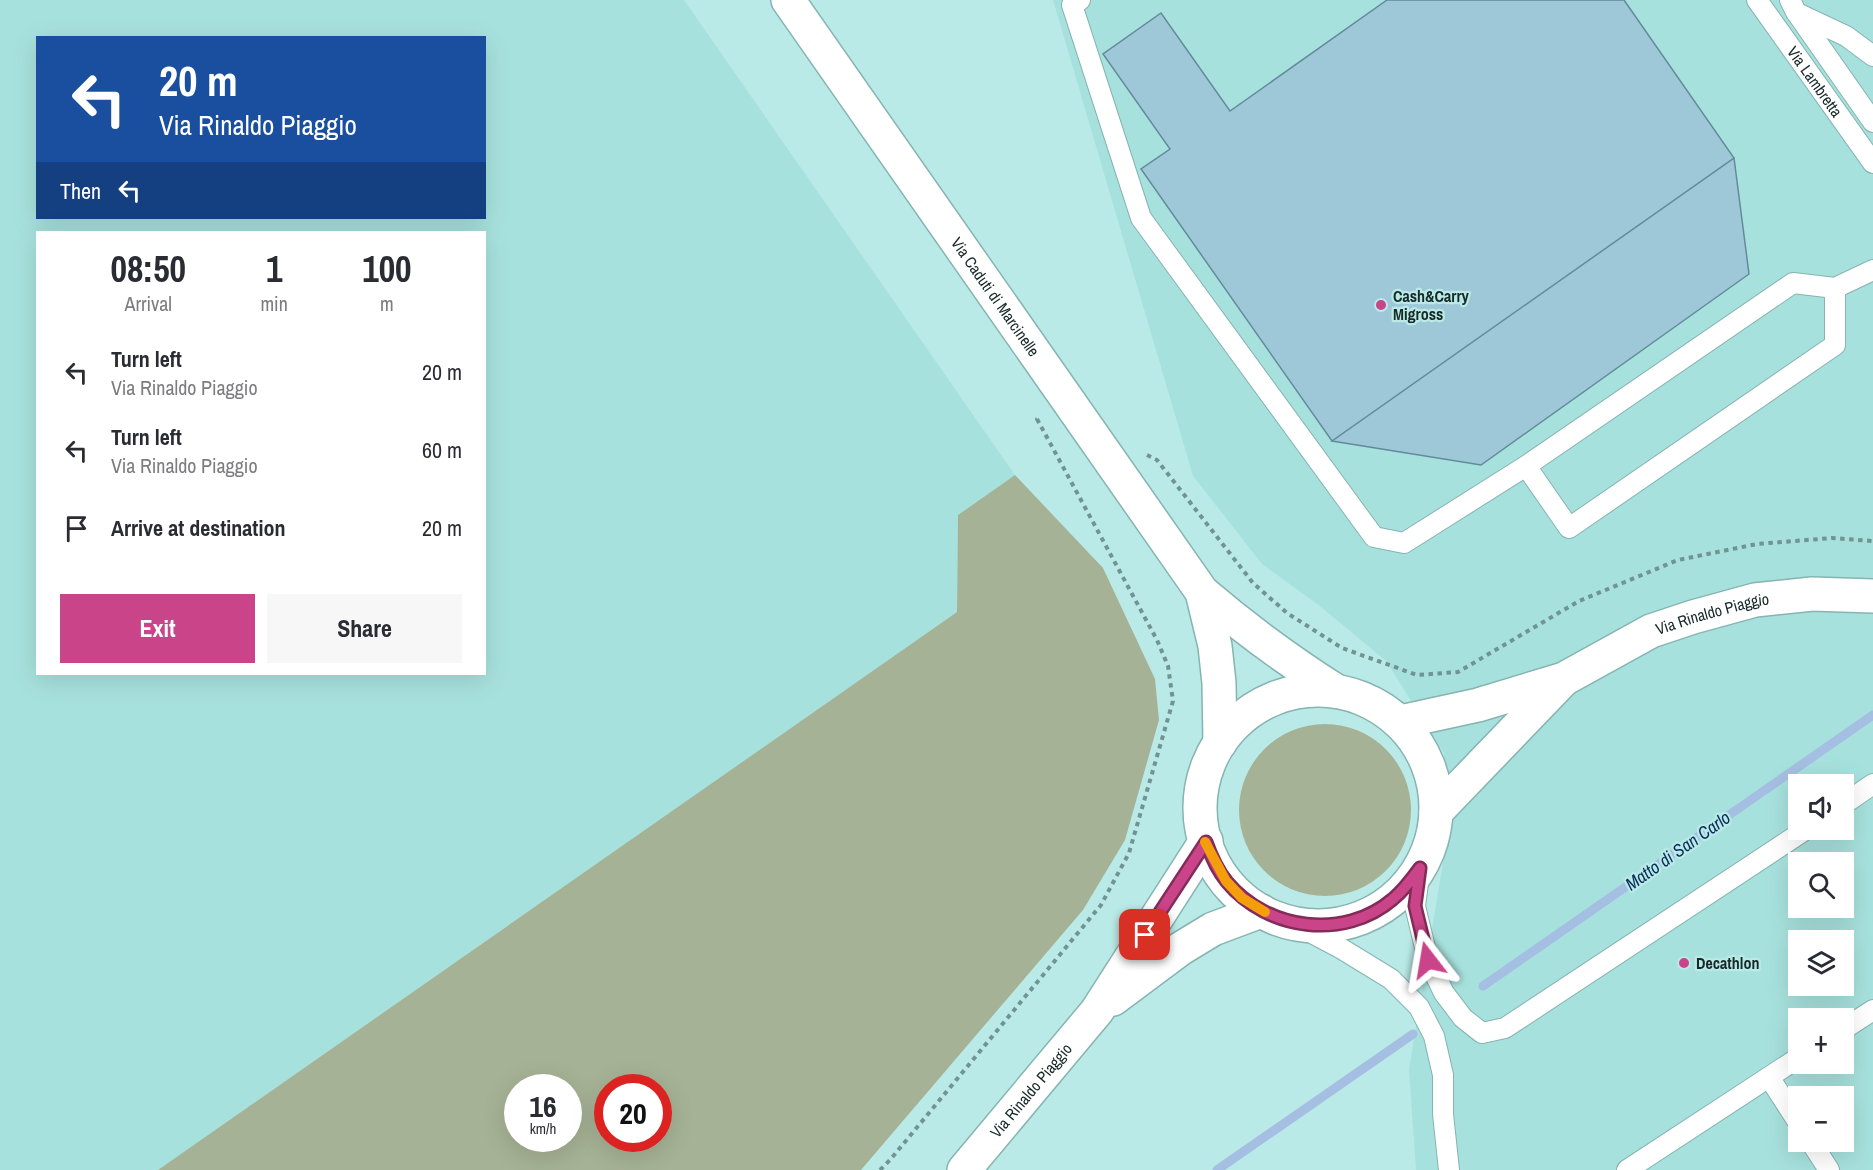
<!DOCTYPE html>
<html lang="en">
<head>
<meta charset="utf-8">
<style>
  body { margin:0; font-family:"Archivo Narrow",sans-serif; background:#f7f7f7; color:#2b2b33; height:100vh; display:flex; flex-direction:column; font-size:22px; white-space:nowrap }
  * { box-sizing:border-box; margin:0 }
  p { font-size:20px; color:#7c7c81 }
  .icon { flex:none; width:33px; height:33px; fill:none; stroke:currentColor; stroke-width:2; stroke-linecap:round; stroke-linejoin:round }
  .map { position:relative; flex:1; overflow:hidden }
  .sheet { position:absolute; left:36px; top:231px; width:450px; height:444px; display:flex; flex-direction:column; background:#fff; border-radius:0px; box-shadow:0 6px 24px #0002 }
  .sheet>* { flex:none }
  .banner { position:absolute; left:36px; top:36px; width:450px; height:183px; border-radius:0px; box-shadow:0 6px 24px #0002; background:#1a4fa0; color:#fff; overflow:hidden }
  .buttons { position:absolute; left:1788px; top:774px; display:grid; gap:12px }
  .buttons a { display:grid; place-items:center; width:66px; height:66px; border-radius:0px; background:#fff; box-shadow:0 6px 24px #0002; font-size:30px }
  .speed { position:absolute; left:504px; top:1074px; display:flex; gap:12px; font-size:30px; font-weight:700; text-align:center }
  .speed>* { display:grid; place-content:center; width:78px; height:78px; border-radius:50%; background:#fff; box-shadow:0 6px 24px #0002; line-height:1 }
  .speed small { font-size:15px; font-weight:400 }
  .speed .limit { border:9px solid #d22; background:#fff; color:#111 }
  .pin { position:absolute; display:grid; place-items:center; width:51px; height:51px; color:#fff; margin:-26px; border-radius:12px; box-shadow:0 3px 9px #0006 }
  .me { position:absolute; width:66px; margin:-33px; rotate:346deg; stroke-linejoin:round; filter:drop-shadow(0 0 4px #0008) }
  .turn { display:flex; align-items:center; gap:21px; height:126px; padding:0 24px; font-size:27px }
  .turn .icon { width:78px; height:78px; stroke-width:2.5 }
  .turn b { display:block; font-size:42px; line-height:51px }
  .then { display:flex; align-items:center; height:57px; padding:0 24px; background:#0003; gap:12px; font-size:22px }
  .eta { display:flex; justify-content:space-evenly; align-items:center; height:102px; text-align:center }
  .eta b { font-size:36px; font-weight:700; line-height:42px }
  .action { display:flex; gap:12px; margin-top:auto; padding:12px 24px }
  .action a { flex:1; height:69px; border-radius:0px; background:#c94488; color:#fff; font-size:24px; font-weight:700; line-height:69px; text-align:center }
  .action a+a { background:#f7f7f7; color:#2b2b33 }
  ul { padding:0; list-style:none }
  li { display:flex; align-items:center; gap:18px; height:78px; padding:0 24px }
  li div { flex:1 }
  li b { display:block; font-size:22px }
  li em { font-style:normal }
  .map>svg:first-child { display:block }
  .built { fill:#a7e1dd; fill-rule:evenodd }
  .green { fill:#a6b295; fill-rule:evenodd }
  .lines { fill:none; stroke-linecap:round; stroke-linejoin:round }
  .stream { stroke:#a5bfe3; stroke-width:9 }
  .building { fill:#9ec8d8; stroke:#628b9a; stroke-width:1.5 }
  .service-casing { stroke:#85b4b1; stroke-width:22 }
  .minor-casing { stroke:#85b4b1; stroke-width:36 }
  .tertiary-casing { stroke:#85b4b1; stroke-width:36 }
  .path { stroke:#719492; stroke-width:4; stroke-dasharray:4.5 4.5; stroke-linecap:butt }
  .service { stroke:#fff; stroke-width:20 }
  .minor { stroke:#fff; stroke-width:33 }
  .tertiary { stroke:#fff; stroke-width:33 }
  .route-casing { stroke:#832c58; stroke-width:15 }
  .route { stroke:#c94488; stroke-width:10 }
  .slow { stroke:#f59e0b; stroke-width:10 }
  .poi-dot { fill:#c94488; stroke:#baeae7; stroke-width:2 }
  .labels { text-anchor:middle; stroke-width:4.5; stroke-linejoin:round; paint-order:stroke }
  .street-label { font-size:16px; fill:#172928; stroke:#baeae7 }
  .poi-label { font-size:16px; font-weight:bold; fill:#172928; stroke:#baeae7; text-anchor:start }
  .water-label { font-size:18px; font-style:italic; fill:#0a2e59; stroke:#baeae7 }
</style>
</head>
<body>
<div class="map">
<svg width="1873" height="1170" viewBox="0 0 1873 1170">
  <rect width="100%" height="100%" fill="#baeae7"/>
  <path class="built" d="M0,0H684L1015,475L958,515L957,612L158,1170H0ZM38,38H484V218H38ZM38,232H484V674H38Z
    M1053,0H1873V1170H1416L1409,1069L1445,850L1444,753L1386,661L1321,607L1262,564L1193,476ZM1798,784H1844V830H1798ZM1798,862H1844V908H1798ZM1798,940H1844V986H1798ZM1798,1018H1844V1064H1798ZM1798,1096H1844V1142H1798Z"/>
  <path class="green" d="M1015,475L1103,568L1155,679L1159,720L1125,840L1083,910L861,1170H158L957,612L958,515ZM518,1088H568V1138H518ZM608,1088H658V1138H608Z
    M1239 810a86 86 0 1 1 172 0a86 86 0 1 1-172 0Z"/>
  <g class="lines">
    <path class="stream" d="M1483,986L1873,715
      M1217,1170L1413,1034"/>
  </g>
  <path class="building" d="M1387,0H1624L1734,158L1332,441L1141,169L1170,149L1103,54L1161,13L1230,111Z
    M1734,158L1749,274L1481,465L1332,441Z"/>
  <g class="lines">
    <defs>
      <g id="service">
        <path d="M1080,0L1072,5L1141,218L1374,537L1404,543L1526,466"/>
        <path id="s1" d="M1757,0L1873,163"/>
        <path d="M1790,0L1796,12L1873,122"/>
        <path d="M1797,13L1846,36L1873,56"/>
        <path d="M1835,288V345L1569,528L1526,466L1793,283L1835,288L1873,270"/>
        <path d="M1844,804L1873,784"/>
        <path d="M1420,868L1415,906L1428,960L1444,993L1463,1018L1482,1033L1505,1028L1805,830"/>
        <path d="M1291,922L1342,949L1391,979L1419,1007L1434,1036L1443,1075V1114L1449,1170"/>
        <path d="M1844,1029L1873,1010"/>
        <path d="M1769,1077L1798,1122"/>
        <path d="M1811,1142L1829,1170"/>
        <path d="M1627,1170L1798,1058"/>
      </g>
      <g id="minor">
        <path id="s2" d="M788,0L1202,592C1245,629 1289,661 1336,691"/>
        <path d="M1202,592L1215,646L1219,683L1220,743"/>
      </g>
      <g id="tertiary">
        <circle cx="1318" cy="808" r="118"/>
        <path id="s3" d="M1400,722L1478,705L1564,679L1651,631L1693,617L1755,600L1812,594L1873,596"/>
        <path d="M1436,812L1563,680"/>
        <path d="M1113,999L1180,949L1213,929L1261,911"/>
        <path id="s4" d="M964,1170L1097,1011L1206,841"/>
      </g>
    </defs>
    <use href="#service" class="service-casing"/>
    <use href="#minor" class="minor-casing"/>
    <use href="#tertiary" class="tertiary-casing"/>
    <path class="path" d="M1147,455L1157,460L1253,583L1287,613L1342,648L1417,675L1458,672L1579,601L1678,560L1757,544L1832,538L1873,541
      M880,1170L890,1160L1101,905L1129,853L1173,701L1168,666L1157,640L1037,419L1039,418"/>
    <use href="#service" class="service"/>
    <use href="#minor" class="minor"/>
    <use href="#tertiary" class="tertiary"/>
  </g>
  <g class="lines">
    <defs>
      <path id="route" d="M1145,935L1206,842C1211,856 1217,870 1227,882C1267,930 1344,941 1393,899C1404,890 1412,879 1420,868L1415,906L1428,960"/>
    </defs>
    <use href="#route" class="route-casing"/>
    <use href="#route" class="route"/>
    <path class="slow" d="M1205,842L1226,881L1242,898L1265,912"/>
  </g>
  <g class="poi-dot">
    <circle cx="1381" cy="305" r="6"/>
    <circle cx="1684" cy="963" r="6"/>
  </g>
  <g class="labels">
    <g class="street-label">
      <text dy="6" stroke="none"><textPath href="#s1" startOffset="100">Via Lambretta</textPath></text>
      <text dy="6" stroke="none"><textPath href="#s2" startOffset="362">Via Caduti di Marcinelle</textPath></text>
      <text dy="6" stroke="none"><textPath href="#s3" startOffset="333">Via Rinaldo Piaggio</textPath></text>
      <text dy="6" stroke="none"><textPath href="#s4" startOffset="104">Via Rinaldo Piaggio</textPath></text>
    </g>
    <g class="poi-label">
      <text x="1393" y="302">Cash&amp;Carry<tspan x="1393" dy="18">Migross</tspan></text>
      <text x="1696" y="969">Decathlon</text>
    </g>
    <g class="water-label">
      <text transform="translate(1678 851) rotate(-35)" y="6">Matto di San Carlo</text>
    </g>
  </g>
</svg>
<div class="buttons">
<a><svg class="icon" aria-label="sound" viewBox="0 0 24 24"><path d="M4 9h4l5-4v14l-5-4H4zM17 9q2 3 0 6"/></svg></a>
<a><svg class="icon" aria-label="search" viewBox="0 0 24 24"><circle cx="10" cy="10" r="6"/><path d="M15 15l6 6"/></svg></a>
<a><svg class="icon" aria-label="layers" viewBox="0 0 24 24"><path d="M12 4l9 5-9 5-9-5zM3 14l9 5 9-5"/></svg></a>
<a>+</a>
<a>−</a>
</div>
<div class="speed"><div>16<small>km/h</small></div><div class="limit">20</div></div>
<div class="pin" style="left:1145px;top:935px;background:#d93025"><svg class="icon" aria-label="arrive" viewBox="0 0 24 24"><path d="M6 21V4h12l-3 4 3 4H6"/></svg></div>
<svg class="me" style="left:1428px;top:960px" viewBox="-20 -20 40 40"><path d="M0-17L14 15 0 8-14 15z" fill="#c94488" stroke="#fff" stroke-width="4"/></svg>
<div class="banner">
<div class="turn"><svg class="icon" aria-label="left" viewBox="0 0 24 24"><path d="M17 20v-9H6M10 6l-5 5 5 5"/></svg><div><b>20 m</b>Via Rinaldo Piaggio</div></div>
<div class="then">Then<svg class="icon" aria-label="left" viewBox="0 0 24 24"><path d="M17 20v-9H6M10 6l-5 5 5 5"/></svg></div>
</div>
<section class="sheet">
<div class="eta">
<div><b>08:50</b><p>Arrival</p></div>
<div><b>1</b><p>min</p></div>
<div><b>100</b><p>m</p></div>
</div>
<ul>
<li><svg class="icon" aria-label="left" viewBox="0 0 24 24"><path d="M17 20v-9H6M10 6l-5 5 5 5"/></svg><div><b>Turn left</b><p>Via Rinaldo Piaggio</p></div><em>20 m</em></li>
<li><svg class="icon" aria-label="left" viewBox="0 0 24 24"><path d="M17 20v-9H6M10 6l-5 5 5 5"/></svg><div><b>Turn left</b><p>Via Rinaldo Piaggio</p></div><em>60 m</em></li>
<li><svg class="icon" aria-label="arrive" viewBox="0 0 24 24"><path d="M6 21V4h12l-3 4 3 4H6"/></svg><div><b>Arrive at destination</b></div><em>20 m</em></li>
</ul>
<div class="action"><a>Exit</a><a>Share</a></div>
</section>
</div>
</body>
</html>
